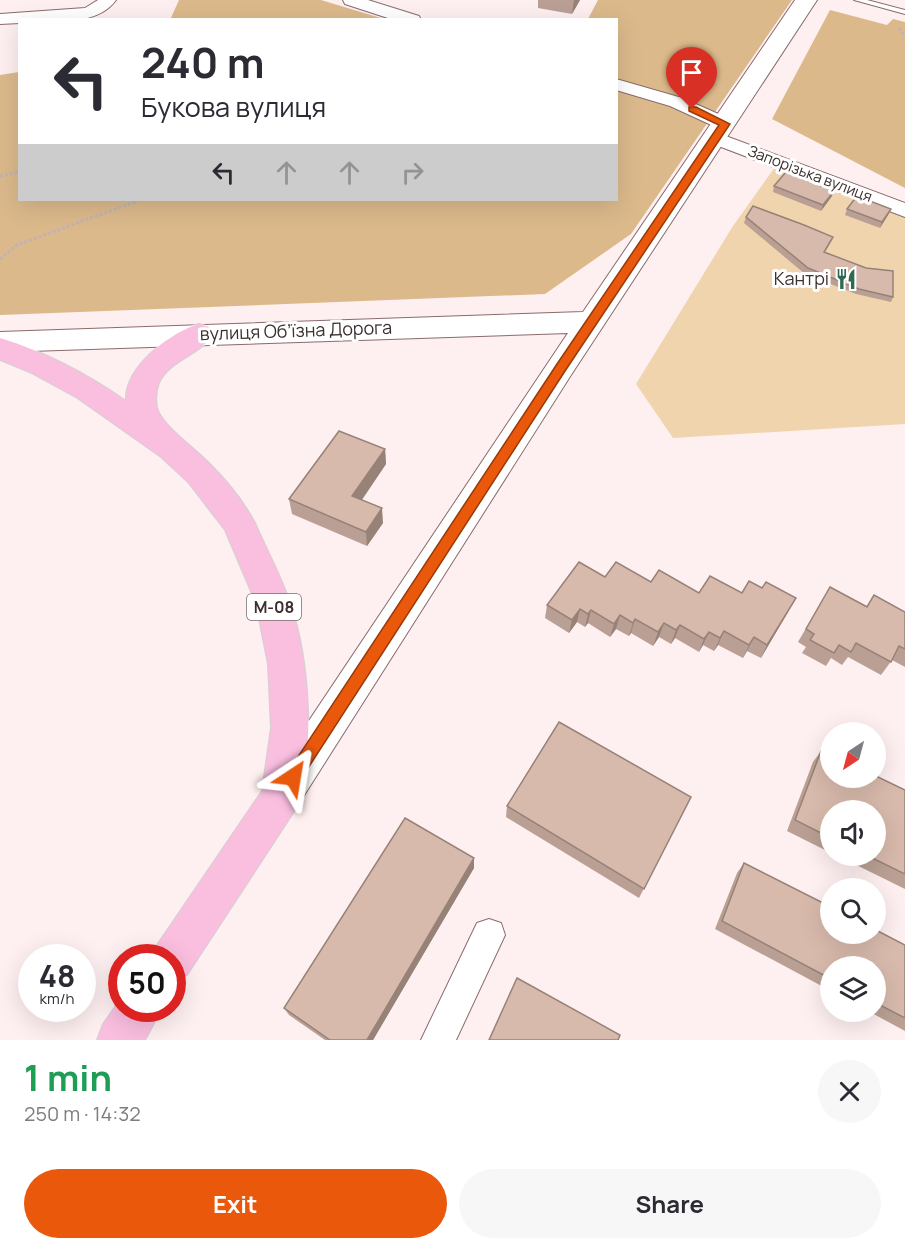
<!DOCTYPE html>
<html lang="en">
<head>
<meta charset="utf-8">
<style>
  body { margin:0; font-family:Manrope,sans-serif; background:#f7f7f7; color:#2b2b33; height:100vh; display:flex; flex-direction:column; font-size:22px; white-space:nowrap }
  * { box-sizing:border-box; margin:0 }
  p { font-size:20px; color:#7c7c81 }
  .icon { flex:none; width:33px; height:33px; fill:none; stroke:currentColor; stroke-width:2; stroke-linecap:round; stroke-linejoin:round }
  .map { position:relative; height:1040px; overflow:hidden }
  .details { display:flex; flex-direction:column; background:#fff; flex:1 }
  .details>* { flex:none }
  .banner { position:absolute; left:18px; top:18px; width:600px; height:183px; border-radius:0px; box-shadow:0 6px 24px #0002; background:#fff; color:#2b2b33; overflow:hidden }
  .needle { width:39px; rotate:216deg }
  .fabs { position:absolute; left:820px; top:722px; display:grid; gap:12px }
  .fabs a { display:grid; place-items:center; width:66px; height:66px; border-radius:50%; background:#fff; box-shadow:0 6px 24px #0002; font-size:30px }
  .speed { position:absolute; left:18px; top:944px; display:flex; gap:12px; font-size:30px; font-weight:700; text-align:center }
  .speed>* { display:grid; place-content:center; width:78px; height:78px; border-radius:50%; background:#fff; box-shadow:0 6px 24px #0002; line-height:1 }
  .speed small { font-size:15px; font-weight:400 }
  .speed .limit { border:9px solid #d22; background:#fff; color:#111 }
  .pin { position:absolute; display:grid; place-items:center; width:51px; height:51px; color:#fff; margin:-62px -26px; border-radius:50% 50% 50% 0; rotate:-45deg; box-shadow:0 0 6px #0007 }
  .pin .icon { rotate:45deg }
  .me { position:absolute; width:66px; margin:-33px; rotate:33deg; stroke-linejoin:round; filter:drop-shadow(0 0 4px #0008) }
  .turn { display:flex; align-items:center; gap:21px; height:126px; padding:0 24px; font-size:27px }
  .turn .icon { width:78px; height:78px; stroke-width:2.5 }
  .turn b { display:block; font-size:42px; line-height:51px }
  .lanes { display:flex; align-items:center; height:57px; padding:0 24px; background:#0003; justify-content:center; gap:30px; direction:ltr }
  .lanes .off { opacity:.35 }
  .round { display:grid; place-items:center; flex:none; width:63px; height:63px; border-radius:32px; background:#f7f7f7 }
  .headline { display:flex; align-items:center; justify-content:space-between; height:102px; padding:0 24px }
  h1 { font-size:36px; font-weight:700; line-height:45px; color:#1e9e55 }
  .primary-button { display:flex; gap:12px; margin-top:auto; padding:12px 24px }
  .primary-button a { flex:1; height:69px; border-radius:36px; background:#ea580c; color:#fff; font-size:24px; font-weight:700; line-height:69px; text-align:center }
  .primary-button a+a { background:#f7f7f7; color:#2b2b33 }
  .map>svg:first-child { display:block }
  .green { fill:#f0d4ae }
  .forest { fill:#dbb98b }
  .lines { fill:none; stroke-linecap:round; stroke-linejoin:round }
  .service-casing { stroke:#8a6b6c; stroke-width:2 }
  .minor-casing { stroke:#8a6b6c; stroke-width:2 }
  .secondary-casing { stroke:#8a6b6c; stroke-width:2 }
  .trunk-casing { stroke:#d4d1d1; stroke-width:2 }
  .path { stroke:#c1b3b3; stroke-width:3; stroke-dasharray:3 2; stroke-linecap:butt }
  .service { fill:#fff; fill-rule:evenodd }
  .minor { fill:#fff; fill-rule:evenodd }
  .secondary { fill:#fff; fill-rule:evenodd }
  .trunk { fill:#fabedf; fill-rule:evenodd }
  .wall { fill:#baa094 }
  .shaded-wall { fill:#978278 }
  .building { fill:#d8baac; stroke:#978278; stroke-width:1.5 }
  .route { fill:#ea580c; stroke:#983908; stroke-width:1.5 }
  .labels { text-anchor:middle; stroke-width:6; stroke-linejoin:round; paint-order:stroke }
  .far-street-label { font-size:15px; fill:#3c2f2f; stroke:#fff }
  .shield { fill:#fff; stroke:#766d6d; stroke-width:1.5 }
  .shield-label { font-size:16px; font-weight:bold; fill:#3c2f2f }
  .poi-label { font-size:18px; fill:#3c2f2f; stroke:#fff; text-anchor:end }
  .street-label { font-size:18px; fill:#3c2f2f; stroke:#fff }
</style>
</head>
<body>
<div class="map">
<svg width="905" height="1040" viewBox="0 0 905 1040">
  <rect width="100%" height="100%" fill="#feeff0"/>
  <path class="green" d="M775,167L905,216V424L673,438L636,384L733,226Z"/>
  <path class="forest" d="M179,0H321L384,19H409L170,20Z
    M598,0H792L631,234L545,294L0,315V75L19,72L20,200H616V20L564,19H588Z
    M830,10L887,25L893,19L905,22V188L772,119Z"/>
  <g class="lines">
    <defs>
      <path id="service" d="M854,0H867L905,10V14Z"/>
      <path id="minor" d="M98,0H116C96,28 50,20 20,20V23L0,24V14L85,8Z
        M343,0H368L419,16L421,20H394L345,4Z
        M616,79L682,98L732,120L734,124L732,128H718L670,106L616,90Z
        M715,132L905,203V217L708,142L706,138L708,134Z
        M489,919L501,923L505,935L456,1040H421L477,923Z"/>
      <path id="secondary" d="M795,0H817L571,375L296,808L282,814L268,808L262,795L268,782L568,333L0,352V332L583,312Z"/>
      <path id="trunk" d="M199,324L209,327L213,334C201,355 169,360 159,383C156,391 155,403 158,411C167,430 195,448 210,464C226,480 244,502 255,523C266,549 281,575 290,603C309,657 317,758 295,810L187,975L172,981V957H152L157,945L262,791L271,728L268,664L256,603L225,530L188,482L161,457L76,397L32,373L0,360V338C46,352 87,374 126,401C124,367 171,332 199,324Z
        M122,997V1008H162L145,1040H97L103,1024Z"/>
    </defs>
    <use href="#service" class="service-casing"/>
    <use href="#minor" class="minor-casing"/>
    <use href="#secondary" class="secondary-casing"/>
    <use href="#trunk" class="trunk-casing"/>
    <path class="path" d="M899,28L905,37
      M0,176L20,172
      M0,259L17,245L140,200"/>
    <use href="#service" class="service"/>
    <use href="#minor" class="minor"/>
    <use href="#secondary" class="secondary"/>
    <use href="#trunk" class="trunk"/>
  </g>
  <path class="wall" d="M538,0H580L572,14L538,8Z
    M774,186L832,196L821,211L773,192Z
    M847,209H891L888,215L880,228L845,215Z
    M746,217L831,242L825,252L893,297L891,302L856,294L805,274L744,223Z
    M385,449L386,464L362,500L383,523L367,546L292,514L289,499Z
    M605,577L651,582L699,593H742L788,612L761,658L747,651L743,658L718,645L714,651L703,645L699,652L675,638L671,644L659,637L653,646L631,633L629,636L616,629L610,637L588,623L585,627L577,622L569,633L545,618L547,605Z
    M830,587L867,606L874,595L905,612V667L892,660L881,675L848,657L842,665L831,658L826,666L802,653L806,647L798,642Z
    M821,751L905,790V889L836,855H876L831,810V853L787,831L813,762Z
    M691,797L639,898L506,817L507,806Z
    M474,858V868L373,1040H325L289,1015L284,1008Z
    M744,863L905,945V1031L868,1011H876V966H831V991L715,929L737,873Z"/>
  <path class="shaded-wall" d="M574,0H580L572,14Z
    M834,191L832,196L821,211L823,205Z
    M891,209L888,215L880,228L882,222Z
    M385,449L386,464L354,511L352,496Z
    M382,508L383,523L367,546L366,532Z
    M796,598L788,612L761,658L767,645Z
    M580,609L577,622L569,633L572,620Z
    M591,610L588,623L585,627L588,614Z
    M620,615L616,629L610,637L614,624Z
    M635,619L631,633L629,636L633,623Z
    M664,623L659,637L653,646L658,632Z
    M680,625L675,638L671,644L676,630Z
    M724,631L718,645L714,651L720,638Z
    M709,632L703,645L699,652L704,639Z
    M754,637L747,651L743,658L749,645Z
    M474,858V868L373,1040H367Z"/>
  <path class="building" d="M786,172L834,191L823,205L774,186Z
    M857,196L891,209L882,222L847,209Z
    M753,206L804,225L833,237L824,252L866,268L893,271V297L859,289L808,268L746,217Z
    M339,431L385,449L352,496L382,508L366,532L289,499Z
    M579,562L605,577L616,562L651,582L659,570L699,593L710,576L742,593L749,581L762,588L766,582L796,598L767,645L754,637L749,645L724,631L720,638L709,632L704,639L680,625L676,630L664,623L658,632L635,619L633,623L620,615L614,624L591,610L588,614L580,609L572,620L547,605Z
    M830,587L867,607L874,595L905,612V649L899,646L891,662L856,643L851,652L839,645L834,653L810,640L814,634L806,629Z
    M559,722L691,797L644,889L507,806Z
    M821,751L831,755V777L876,776L905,790V874L866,855H876V810H831V838L795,820Z
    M405,818L474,858L367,1040H330L284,1008Z
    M744,863L831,907V933H876V930L905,945V1018L876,1003V966H831V979L722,921Z
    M517,978L620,1035L618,1040H489Z"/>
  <path class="route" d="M689,107H696L730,124L565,371L299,782L293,785L288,782L285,777L288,772L557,364L719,125L689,111Z"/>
  <defs>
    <symbol id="restaurant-bare" viewBox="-9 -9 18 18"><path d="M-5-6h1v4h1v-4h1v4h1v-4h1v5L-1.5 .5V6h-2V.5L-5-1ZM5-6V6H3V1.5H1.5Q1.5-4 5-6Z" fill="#306952" stroke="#fff" stroke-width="2.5" paint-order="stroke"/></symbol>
  </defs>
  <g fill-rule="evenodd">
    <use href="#restaurant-bare" x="831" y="264" width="30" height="30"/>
  </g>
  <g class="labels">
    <g class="far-street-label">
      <text transform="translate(810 174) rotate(21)" y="5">Запорізька вулиця</text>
    </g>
    <rect class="shield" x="247" y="594" width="54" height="26" rx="4.5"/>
    <g class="shield-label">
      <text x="274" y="613">М-08</text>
    </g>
    <g class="poi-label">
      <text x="829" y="285">Кантрі</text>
    </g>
    <g class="street-label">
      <text transform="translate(296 331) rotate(-2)" y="6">вулиця Обʼїзна Дорога</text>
    </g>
  </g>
</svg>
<div class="fabs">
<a><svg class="needle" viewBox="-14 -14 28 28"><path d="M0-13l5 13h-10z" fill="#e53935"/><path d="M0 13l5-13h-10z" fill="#7c7c81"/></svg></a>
<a><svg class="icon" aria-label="sound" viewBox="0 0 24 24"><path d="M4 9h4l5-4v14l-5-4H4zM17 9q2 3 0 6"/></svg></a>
<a><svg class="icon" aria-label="search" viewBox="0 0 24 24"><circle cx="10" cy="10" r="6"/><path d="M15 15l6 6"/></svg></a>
<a><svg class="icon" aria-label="layers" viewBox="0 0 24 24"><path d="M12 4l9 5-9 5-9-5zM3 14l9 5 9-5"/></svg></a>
</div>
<div class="speed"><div>48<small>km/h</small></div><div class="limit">50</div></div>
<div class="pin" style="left:692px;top:109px;background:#d93025"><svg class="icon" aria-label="arrive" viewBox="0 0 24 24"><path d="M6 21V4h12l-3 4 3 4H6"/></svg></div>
<svg class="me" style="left:293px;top:777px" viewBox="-20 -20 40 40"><path d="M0-17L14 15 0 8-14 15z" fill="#ea580c" stroke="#fff" stroke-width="4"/></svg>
<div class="banner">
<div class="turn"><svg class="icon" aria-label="left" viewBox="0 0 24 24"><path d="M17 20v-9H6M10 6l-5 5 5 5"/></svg><div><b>240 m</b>Букова вулиця</div></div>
<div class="lanes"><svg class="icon" aria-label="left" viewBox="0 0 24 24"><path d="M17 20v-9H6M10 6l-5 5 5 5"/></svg><svg class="icon off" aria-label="ahead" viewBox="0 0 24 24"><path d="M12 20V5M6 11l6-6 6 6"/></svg><svg class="icon off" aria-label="ahead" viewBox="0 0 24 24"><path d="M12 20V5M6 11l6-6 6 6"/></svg><svg class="icon off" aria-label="right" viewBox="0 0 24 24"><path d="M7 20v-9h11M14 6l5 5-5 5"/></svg></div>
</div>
</div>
<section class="details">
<div class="headline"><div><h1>1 min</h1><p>250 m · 14:32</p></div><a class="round"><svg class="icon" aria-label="close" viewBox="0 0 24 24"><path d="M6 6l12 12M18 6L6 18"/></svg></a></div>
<div class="primary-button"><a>Exit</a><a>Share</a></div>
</section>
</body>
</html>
